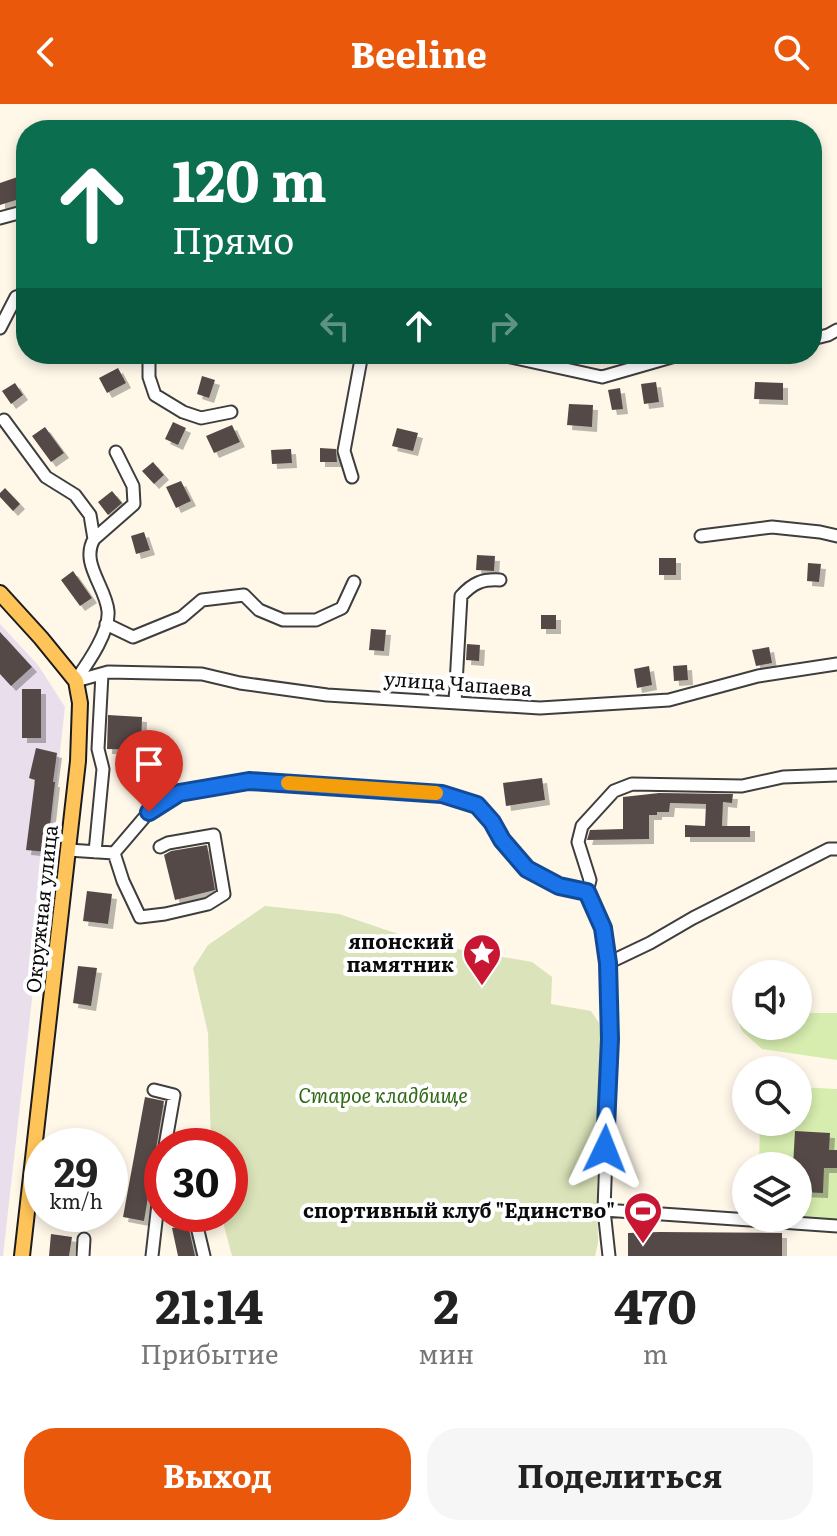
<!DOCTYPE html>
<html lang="ru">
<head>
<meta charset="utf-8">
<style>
  body { margin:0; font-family:Literata,serif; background:#f6f6f6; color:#222; height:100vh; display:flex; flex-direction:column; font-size:30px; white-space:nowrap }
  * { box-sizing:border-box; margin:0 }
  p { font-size:26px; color:#767676 }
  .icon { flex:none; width:44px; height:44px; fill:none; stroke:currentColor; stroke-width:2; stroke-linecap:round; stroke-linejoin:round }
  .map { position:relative; height:1152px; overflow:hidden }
  .panel { display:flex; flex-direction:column; background:#fff; flex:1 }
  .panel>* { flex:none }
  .banner { position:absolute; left:16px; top:16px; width:806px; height:244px; border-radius:32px; box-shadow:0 4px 12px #0003; background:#0b6e4f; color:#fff; overflow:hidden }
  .controls { position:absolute; left:732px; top:856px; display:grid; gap:16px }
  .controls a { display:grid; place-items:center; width:80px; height:80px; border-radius:50%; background:#fff; box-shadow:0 4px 12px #0003; font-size:40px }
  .speed { position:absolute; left:24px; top:1024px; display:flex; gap:16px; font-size:40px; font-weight:700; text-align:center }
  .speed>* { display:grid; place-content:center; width:104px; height:104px; border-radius:50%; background:#fff; box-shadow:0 4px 12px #0003; line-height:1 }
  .speed small { font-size:20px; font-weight:400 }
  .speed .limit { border:12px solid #d22; background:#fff; color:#111 }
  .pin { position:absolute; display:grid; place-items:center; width:68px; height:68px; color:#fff; margin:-82px -34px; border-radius:50% 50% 50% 0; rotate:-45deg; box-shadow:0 0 8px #0007 }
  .pin .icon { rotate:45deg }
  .me { position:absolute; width:88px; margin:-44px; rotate:2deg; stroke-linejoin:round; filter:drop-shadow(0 0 6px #0008) }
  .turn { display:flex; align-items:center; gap:28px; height:168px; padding:0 24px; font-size:36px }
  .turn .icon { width:104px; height:104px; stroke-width:2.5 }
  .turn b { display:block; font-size:56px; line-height:68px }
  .lanes { display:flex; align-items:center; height:76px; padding:0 24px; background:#0003; justify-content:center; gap:40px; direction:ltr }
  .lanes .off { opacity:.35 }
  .eta { display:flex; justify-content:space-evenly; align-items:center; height:136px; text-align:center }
  .eta b { font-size:48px; font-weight:700; line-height:56px }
  .primary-button { display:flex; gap:16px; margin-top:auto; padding:16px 24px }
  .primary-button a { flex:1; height:92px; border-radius:32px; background:#ea580c; color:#fff; font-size:32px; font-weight:700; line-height:92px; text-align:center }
  .primary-button a+a { background:#f6f6f6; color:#222 }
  header { display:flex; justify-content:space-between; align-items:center; height:104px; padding:0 24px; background:#ea580c; color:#fff; font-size:36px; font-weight:700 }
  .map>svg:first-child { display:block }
  .industrial { fill:#e9deec }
  .green { fill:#d7edaf }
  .cemetery { fill:#dae3b9 }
  .building { fill:#554a47; filter:url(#shadow) }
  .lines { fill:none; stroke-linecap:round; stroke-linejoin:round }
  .minor-casing { stroke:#3e3e3e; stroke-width:15 }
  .major-casing { stroke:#1c1c1c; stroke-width:18 }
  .minor { stroke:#fff; stroke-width:11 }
  .major { stroke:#ffc459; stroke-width:14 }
  .route-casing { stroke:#114b97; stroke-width:20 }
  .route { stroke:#1a73e8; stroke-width:14 }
  .slow { stroke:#f59e0b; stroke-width:14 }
  .labels { text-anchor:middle; stroke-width:8; stroke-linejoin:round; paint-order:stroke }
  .street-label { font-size:20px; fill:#0b0b0b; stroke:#fff }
  .poi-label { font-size:20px; font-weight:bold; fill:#0b0b0b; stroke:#fff; text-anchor:end }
  .park-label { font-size:20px; font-style:italic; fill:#316916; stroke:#fff }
</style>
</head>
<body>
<header><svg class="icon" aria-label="back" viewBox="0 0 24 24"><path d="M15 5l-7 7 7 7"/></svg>Beeline<svg class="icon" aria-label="search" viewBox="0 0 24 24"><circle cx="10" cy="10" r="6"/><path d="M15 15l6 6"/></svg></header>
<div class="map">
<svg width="837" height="1152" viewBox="0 0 837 1152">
  <defs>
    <filter id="shadow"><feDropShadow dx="5" dy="5" stdDeviation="0" flood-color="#0004"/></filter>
  </defs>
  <rect width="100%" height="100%" fill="#fff8e9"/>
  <path class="industrial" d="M0,520L38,561L65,603L3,1152H0Z"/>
  <path class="green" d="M735,909H746V922H798V909H837V956L762,945L742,927Z
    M798,983L837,985V1116L778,1114H798V1062H759L760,1018H798Z"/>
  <path class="cemetery" d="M265,802L339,810L407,833L457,845L532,858L552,873L551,900L591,907L599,919L603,958L597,1077L598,1139L595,1152H232L221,1110H230V1042H211L208,929L193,864L208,841Z"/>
  <path class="building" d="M26,70V93L0,101V79Z
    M118,264L126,279L107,289L99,274Z
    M202,272L215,276L209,294L197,290Z
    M656,278L659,298L644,300L641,280Z
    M755,278L783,279V296L754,295Z
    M15,279L23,291L11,300L2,287Z
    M620,284L623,305L612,306L608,286Z
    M569,300L593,301L592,323L567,321Z
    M173,318L186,324L178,341L165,335Z
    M232,321L240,338L214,349L206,332Z
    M45,323L64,349L51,358L32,332Z
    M397,324L418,329L413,347L392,342Z
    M320,344L336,345L337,358H320Z
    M291,345L292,359L272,360L271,346Z
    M153,358L164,371L154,380L142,367Z
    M181,377L191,397L176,404L166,383Z
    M5,384L20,400L13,407L0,393V389Z
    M112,387L122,399L108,411L98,398Z
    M144,428L150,446L136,450L131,432Z
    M477,451L495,452L494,467L476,466Z
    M659,454H676V471H659Z
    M808,459L821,460L819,478L807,477Z
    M73,467L92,494L80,502L61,476Z
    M541,511H556V525H541Z
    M371,525L386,526L384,547L369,546Z
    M0,528L32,563L11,582L0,570Z
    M467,540L480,541L479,557L466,556Z
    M769,543L772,559L756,562L752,546Z
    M687,561L688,576L674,577L673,562Z
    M649,562L652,581L637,584L634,565Z
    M398,569L416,570V582L397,581Z
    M22,585H41V634H22Z
    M108,611L142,613L141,646L107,645Z
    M36,644L57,649L53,678H55L47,748L26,746L35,676L29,674Z
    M542,674L545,696L506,702L503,679Z
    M659,689L733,690L732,699L723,698L722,722H750V733H685V721L705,722L706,700L670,699L669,708H657V711H649V735L587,736L590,726L623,725V693Z
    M207,741L215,786L175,796L164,751L171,747Z
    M87,787L112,790L108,820L83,817Z
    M78,862L97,864L91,902L73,899Z
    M145,993L164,997L144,1117L123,1113Z
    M795,1027L830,1029L829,1046H837V1064H824L823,1089L798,1088V1062H793Z
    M188,1121L195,1152H178L172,1124Z
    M659,1128L782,1129V1152H628V1129Z
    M51,1130L72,1133L69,1152H49Z"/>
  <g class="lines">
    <defs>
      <path id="minor" d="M0,114L26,107
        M0,224L16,193L26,190
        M812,235L828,231L837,226
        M149,250V273L155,291L183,308L201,314L231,308
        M497,250L602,273L682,250
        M4,316L46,373L75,391L90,411L94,435
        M352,373L344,347L362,250
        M701,432L772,423L820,428L837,432
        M106,520L133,533L182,513L202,496L244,491L259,506L283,516H316L342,504L354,478
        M76,576C87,560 110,528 108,507C106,483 80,459 94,435L134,400L133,382L116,348
        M76,577L108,568L202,570L240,579L327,591L540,604L669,596L758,572L837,560
        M455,598L461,492C473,479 482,475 500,476
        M68,746L114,749L123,777L140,813L165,810L208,800L224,790L214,731L168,739L160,743
        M95,748L103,665L98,645L102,570
        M114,749L149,708L179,689L249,677L442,690L477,701L492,718L502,736L527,765L559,782L587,788L603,824L608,859
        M587,788L590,776L578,738L582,722L614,687L632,680L742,682L783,673L837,671
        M154,986L174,991L165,1042
        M604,1106L837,1122
        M194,1110L204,1152
        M83,1152L84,1135
        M152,1152L162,1065
        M609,1152L604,1106L610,935L608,859L650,839L693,814L829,745H837"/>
      <path id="major" d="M0,489L41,534L76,577L80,599L78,657L22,1152"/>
    </defs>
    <use href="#minor" class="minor-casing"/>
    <use href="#major" class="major-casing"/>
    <use href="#minor" class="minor"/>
    <use href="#major" class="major"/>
  </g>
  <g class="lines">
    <defs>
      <path id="route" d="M149,708L179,689L249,677L442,690L477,701L492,718L502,736L527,765L559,782L587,788L603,824L608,859L610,935L605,1045"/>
    </defs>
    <use href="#route" class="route-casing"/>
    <use href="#route" class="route"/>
    <path class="slow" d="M288,679L436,689"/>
  </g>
  <defs>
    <symbol id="sight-pin" viewBox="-11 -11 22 30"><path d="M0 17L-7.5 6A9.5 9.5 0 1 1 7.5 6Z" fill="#c81633" stroke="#fff"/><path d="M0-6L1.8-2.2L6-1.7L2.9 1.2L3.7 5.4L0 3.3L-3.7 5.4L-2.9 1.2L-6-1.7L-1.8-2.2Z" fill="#fff"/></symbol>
    <symbol id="stadium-pin" viewBox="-11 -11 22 30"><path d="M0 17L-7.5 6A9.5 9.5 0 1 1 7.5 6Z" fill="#c81633" stroke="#fff"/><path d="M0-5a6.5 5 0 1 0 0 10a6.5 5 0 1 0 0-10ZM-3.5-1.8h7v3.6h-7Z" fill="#fff"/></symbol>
  </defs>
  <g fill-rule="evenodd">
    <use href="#sight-pin" x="460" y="827" width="44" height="60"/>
    <use href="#stadium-pin" x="621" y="1085" width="44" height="60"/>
  </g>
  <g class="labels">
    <g class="street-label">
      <text transform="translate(458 580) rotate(4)" y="7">улица Чапаева</text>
      <text transform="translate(42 805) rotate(-84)" y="7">Окружная улица</text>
    </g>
    <g class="poi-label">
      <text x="454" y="845">японский<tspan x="454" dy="23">памятник</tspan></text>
      <text x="615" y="1114">спортивный клуб "Единство"</text>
    </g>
    <g class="park-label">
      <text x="383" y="999">Старое кладбище</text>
    </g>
  </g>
</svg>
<div class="controls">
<a><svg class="icon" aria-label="sound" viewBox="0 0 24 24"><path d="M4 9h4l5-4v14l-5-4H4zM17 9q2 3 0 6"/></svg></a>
<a><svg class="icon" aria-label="search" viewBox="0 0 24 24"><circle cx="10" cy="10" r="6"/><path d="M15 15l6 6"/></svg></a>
<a><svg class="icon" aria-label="layers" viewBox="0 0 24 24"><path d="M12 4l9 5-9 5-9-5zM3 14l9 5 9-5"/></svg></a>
</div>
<div class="speed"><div>29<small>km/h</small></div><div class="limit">30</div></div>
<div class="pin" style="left:149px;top:708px;background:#d93025"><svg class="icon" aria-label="arrive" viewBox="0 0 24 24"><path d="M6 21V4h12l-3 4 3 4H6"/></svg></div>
<svg class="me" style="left:605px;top:1045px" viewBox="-20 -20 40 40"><path d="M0-17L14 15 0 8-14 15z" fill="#1a73e8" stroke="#fff" stroke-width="4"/></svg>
<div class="banner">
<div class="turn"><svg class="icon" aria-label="ahead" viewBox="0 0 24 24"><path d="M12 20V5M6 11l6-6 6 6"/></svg><div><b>120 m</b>Прямо</div></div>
<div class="lanes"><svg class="icon off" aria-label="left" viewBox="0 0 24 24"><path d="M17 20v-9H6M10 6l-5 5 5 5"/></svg><svg class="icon" aria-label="ahead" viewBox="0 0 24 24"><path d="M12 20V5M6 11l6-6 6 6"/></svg><svg class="icon off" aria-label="right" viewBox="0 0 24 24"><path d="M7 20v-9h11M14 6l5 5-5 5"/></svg></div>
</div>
</div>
<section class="panel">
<div class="eta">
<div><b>21:14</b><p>Прибытие</p></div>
<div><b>2</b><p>мин</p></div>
<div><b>470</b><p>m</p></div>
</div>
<div class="primary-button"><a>Выход</a><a>Поделиться</a></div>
</section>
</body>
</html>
